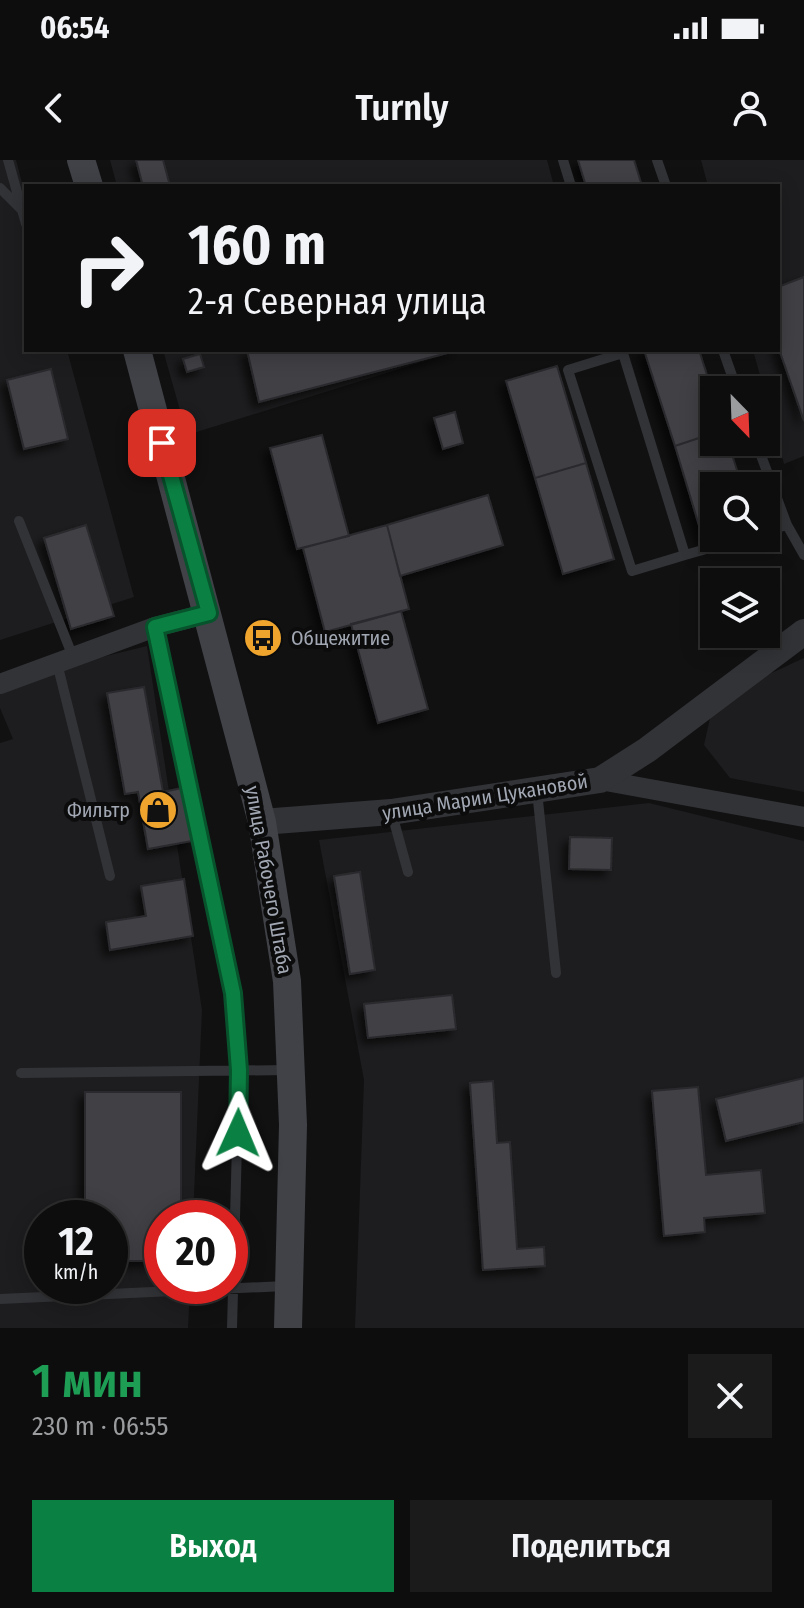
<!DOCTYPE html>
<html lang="ru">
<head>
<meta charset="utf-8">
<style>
  body { margin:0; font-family:"Fira Sans Condensed",sans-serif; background:#1b1b1c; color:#f1f3f6; height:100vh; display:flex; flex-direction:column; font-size:30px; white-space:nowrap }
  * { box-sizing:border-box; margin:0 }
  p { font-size:26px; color:#9a9c9e }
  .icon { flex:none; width:44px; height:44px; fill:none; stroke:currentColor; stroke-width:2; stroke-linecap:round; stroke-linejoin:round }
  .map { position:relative; height:1168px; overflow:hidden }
  .side { display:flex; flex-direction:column; background:#0d0d0e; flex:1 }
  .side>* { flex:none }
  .top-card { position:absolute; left:24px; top:24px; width:756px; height:168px; border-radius:0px; box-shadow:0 4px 20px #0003,0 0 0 2px #2d2d2e; background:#0d0d0e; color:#f1f3f6; overflow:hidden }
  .needle { width:52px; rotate:157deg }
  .controls { position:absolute; left:700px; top:216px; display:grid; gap:16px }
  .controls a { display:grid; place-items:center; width:80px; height:80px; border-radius:0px; background:#0d0d0e; box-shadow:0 4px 20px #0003,0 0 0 2px #2d2d2e; font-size:40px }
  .speed { position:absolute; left:24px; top:1040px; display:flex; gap:16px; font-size:40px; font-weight:700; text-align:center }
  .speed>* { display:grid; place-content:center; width:104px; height:104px; border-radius:50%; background:#0d0d0e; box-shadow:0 4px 20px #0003,0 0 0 2px #2d2d2e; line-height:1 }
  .speed small { font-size:20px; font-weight:400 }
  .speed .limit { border:12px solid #d22; background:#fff; color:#111 }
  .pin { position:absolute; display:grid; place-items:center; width:68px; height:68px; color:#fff; margin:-34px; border-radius:16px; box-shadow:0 4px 12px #0006 }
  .me { position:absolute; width:88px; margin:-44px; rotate:1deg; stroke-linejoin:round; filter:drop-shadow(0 0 6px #0008) }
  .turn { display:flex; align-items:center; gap:28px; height:168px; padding:0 32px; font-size:36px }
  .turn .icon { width:104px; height:104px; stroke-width:2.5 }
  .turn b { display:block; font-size:56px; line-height:68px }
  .round { display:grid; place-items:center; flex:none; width:84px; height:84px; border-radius:0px; background:#1b1b1c }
  .overview { display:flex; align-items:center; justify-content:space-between; height:136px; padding:0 32px }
  h1 { font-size:48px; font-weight:600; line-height:60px; color:#1e9e55 }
  .action { display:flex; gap:16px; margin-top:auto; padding:16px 32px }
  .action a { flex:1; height:92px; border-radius:0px; background:#0b8043; color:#fff; font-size:32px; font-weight:600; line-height:92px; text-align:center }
  .action a+a { background:#1b1b1c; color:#f1f3f6 }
  .status { display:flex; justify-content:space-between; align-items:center; height:56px; padding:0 40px; background:#0d0d0e; direction:ltr }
  .status svg { height:22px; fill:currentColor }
  header { display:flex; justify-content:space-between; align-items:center; height:104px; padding:0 32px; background:#0d0d0e; font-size:36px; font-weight:600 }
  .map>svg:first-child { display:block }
  .built { fill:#1d1d1f; fill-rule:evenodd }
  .building { fill:#404145; stroke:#2b2b2e; stroke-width:2; filter:url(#shadow) }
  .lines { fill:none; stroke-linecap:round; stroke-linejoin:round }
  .service { stroke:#323337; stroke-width:10 }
  .minor { stroke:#323337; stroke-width:20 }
  .tertiary { stroke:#323337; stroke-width:26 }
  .secondary { stroke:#404247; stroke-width:28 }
  .route-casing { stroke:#07532c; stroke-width:20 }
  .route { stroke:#0b8043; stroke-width:14 }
  .labels { text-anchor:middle; stroke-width:8; stroke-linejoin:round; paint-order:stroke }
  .poi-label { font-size:20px; fill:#a2a8b3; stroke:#0c0c0d; text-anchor:start }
  .street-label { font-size:20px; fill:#a2a8b3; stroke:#0c0c0d }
</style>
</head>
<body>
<div class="status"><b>06:54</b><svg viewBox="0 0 49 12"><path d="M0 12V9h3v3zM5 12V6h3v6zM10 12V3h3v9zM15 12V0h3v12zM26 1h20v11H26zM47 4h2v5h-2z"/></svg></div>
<header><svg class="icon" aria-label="back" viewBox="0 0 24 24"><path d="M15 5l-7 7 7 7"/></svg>Turnly<svg class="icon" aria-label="person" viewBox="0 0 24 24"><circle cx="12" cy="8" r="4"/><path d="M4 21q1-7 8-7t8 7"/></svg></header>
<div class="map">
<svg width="804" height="1168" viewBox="0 0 804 1168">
  <defs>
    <filter id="shadow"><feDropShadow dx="-6" dy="6" stdDeviation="4" flood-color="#0009"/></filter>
  </defs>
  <rect width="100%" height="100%" fill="#111112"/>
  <path class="built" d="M0,0H16L26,38V190H67L134,437L0,480Z
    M110,0H547L554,26H117Z
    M701,0H804V296L784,304L766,239V230H764L753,190H778V26H708Z
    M163,190H460L187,275Z
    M147,486L202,850L193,1058H162V1126H190L188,1168H0V583L13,579L0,548V522ZM42,1058H110V1126H42Z
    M804,498V632L730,618L704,585L711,554L767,515Z
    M649,643L804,681V1168H355L364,920L319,680Z"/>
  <path class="building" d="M136,0H163L170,26H143Z
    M578,0H634L642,26H586Z
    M804,117V261L778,186V127Z
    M247,190H459L259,242Z
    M644,190H699L714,237V273L675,286Z
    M200,194L204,207L187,212L183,199Z
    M557,206L586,303L535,318L506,221Z
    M51,209L68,279L24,289L7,220Z
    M455,252L463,283L443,289L434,258Z
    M714,273V282H728L742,326H714V378H717L704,382L675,286Z
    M322,275L349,376L297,389L270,288Z
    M586,303L614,399L563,414L535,318Z
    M488,335L503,385L400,416L387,365Z
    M86,365L114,456L71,469L44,378Z
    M387,365L409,449L325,472L303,388Z
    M401,451L428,549L378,563L351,464Z
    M144,527L163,632L182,628L192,681L148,689L138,632L125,634L107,533Z
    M570,677L612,678L611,710L569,709Z
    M360,712L375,810L350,814L334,716Z
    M184,719L193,776L110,790L106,762L146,756L141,726Z
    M452,835L456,869L368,878L364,844Z
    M804,918V962L726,981L716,939Z
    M493,921L497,983L510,982L517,1089L544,1087L545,1106L483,1110L470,923Z
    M698,927L706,1015L761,1010L765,1053L704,1058L705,1072L664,1076L652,931Z
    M85,932H181V1058H162V1101H110V1058H85Z"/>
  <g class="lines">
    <path class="service" d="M8,0L22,50
      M563,0L571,26
      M657,0L666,26
      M0,28L22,50L26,64
      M622,190L685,395L745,378
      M723,190L737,230
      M623,193L568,210L632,411L685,395
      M756,282L787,365L804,395
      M19,361L73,497
      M766,371L787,365
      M155,467L233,833L239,910L232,1168
      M57,503L110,716
      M537,631L556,813
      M392,654L408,712
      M21,913L289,910
      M0,1139L286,1126"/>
    <path class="minor" d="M0,524L155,467L209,453
      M600,620L804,657"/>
    <path class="tertiary" d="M262,662L391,652L600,620L647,590L804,472"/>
    <path class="secondary" d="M81,0L89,26
      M137,190L262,662L287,821L293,965L288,1168"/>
  </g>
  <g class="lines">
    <defs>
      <path id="route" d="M162,283L209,453L155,467L233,833L239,910L238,973"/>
    </defs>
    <use href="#route" class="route-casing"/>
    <use href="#route" class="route"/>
  </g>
  <defs>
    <symbol id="bus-disc" viewBox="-11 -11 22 22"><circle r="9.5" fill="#eea42d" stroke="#0c0c0d"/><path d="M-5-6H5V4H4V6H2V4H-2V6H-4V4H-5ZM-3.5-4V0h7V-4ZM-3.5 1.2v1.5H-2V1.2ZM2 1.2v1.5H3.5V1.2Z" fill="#111"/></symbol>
    <symbol id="shop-disc" viewBox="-11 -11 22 22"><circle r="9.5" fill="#eea42d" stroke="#0c0c0d"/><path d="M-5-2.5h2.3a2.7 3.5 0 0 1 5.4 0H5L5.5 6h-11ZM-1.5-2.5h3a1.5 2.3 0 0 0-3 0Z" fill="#111"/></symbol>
  </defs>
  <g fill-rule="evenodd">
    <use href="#bus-disc" x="241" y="456" width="44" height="44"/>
    <use href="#shop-disc" x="136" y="628" width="44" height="44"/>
  </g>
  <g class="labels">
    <g class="poi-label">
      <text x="291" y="485">Общежитие</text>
      <text x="130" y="657" text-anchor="end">Фильтр</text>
    </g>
    <g class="street-label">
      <text transform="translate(485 637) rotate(-9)" y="7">улица Марии Цукановой</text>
      <text transform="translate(269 720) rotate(80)" y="7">улица Рабочего Штаба</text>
    </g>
  </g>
</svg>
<div class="controls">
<a><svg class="needle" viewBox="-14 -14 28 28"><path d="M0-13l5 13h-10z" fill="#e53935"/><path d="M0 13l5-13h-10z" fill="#9a9c9e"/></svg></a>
<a><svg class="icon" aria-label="search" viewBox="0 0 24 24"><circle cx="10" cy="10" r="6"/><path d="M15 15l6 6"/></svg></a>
<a><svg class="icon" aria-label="layers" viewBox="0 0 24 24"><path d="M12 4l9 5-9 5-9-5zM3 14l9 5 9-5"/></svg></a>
</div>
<div class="speed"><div>12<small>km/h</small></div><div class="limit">20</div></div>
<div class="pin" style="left:162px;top:283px;background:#d93025"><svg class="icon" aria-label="arrive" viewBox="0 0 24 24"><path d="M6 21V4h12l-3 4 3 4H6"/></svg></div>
<svg class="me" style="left:238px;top:973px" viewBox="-20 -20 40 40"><path d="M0-17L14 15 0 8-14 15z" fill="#0b8043" stroke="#fff" stroke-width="4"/></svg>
<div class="top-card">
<div class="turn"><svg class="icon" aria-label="right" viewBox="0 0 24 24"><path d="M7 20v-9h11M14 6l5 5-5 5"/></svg><div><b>160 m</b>2-я Северная улица</div></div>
</div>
</div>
<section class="side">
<div class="overview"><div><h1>1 мин</h1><p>230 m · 06:55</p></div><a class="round"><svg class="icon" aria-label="close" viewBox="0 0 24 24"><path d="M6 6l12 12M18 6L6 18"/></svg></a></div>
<div class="action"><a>Выход</a><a>Поделиться</a></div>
</section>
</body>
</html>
